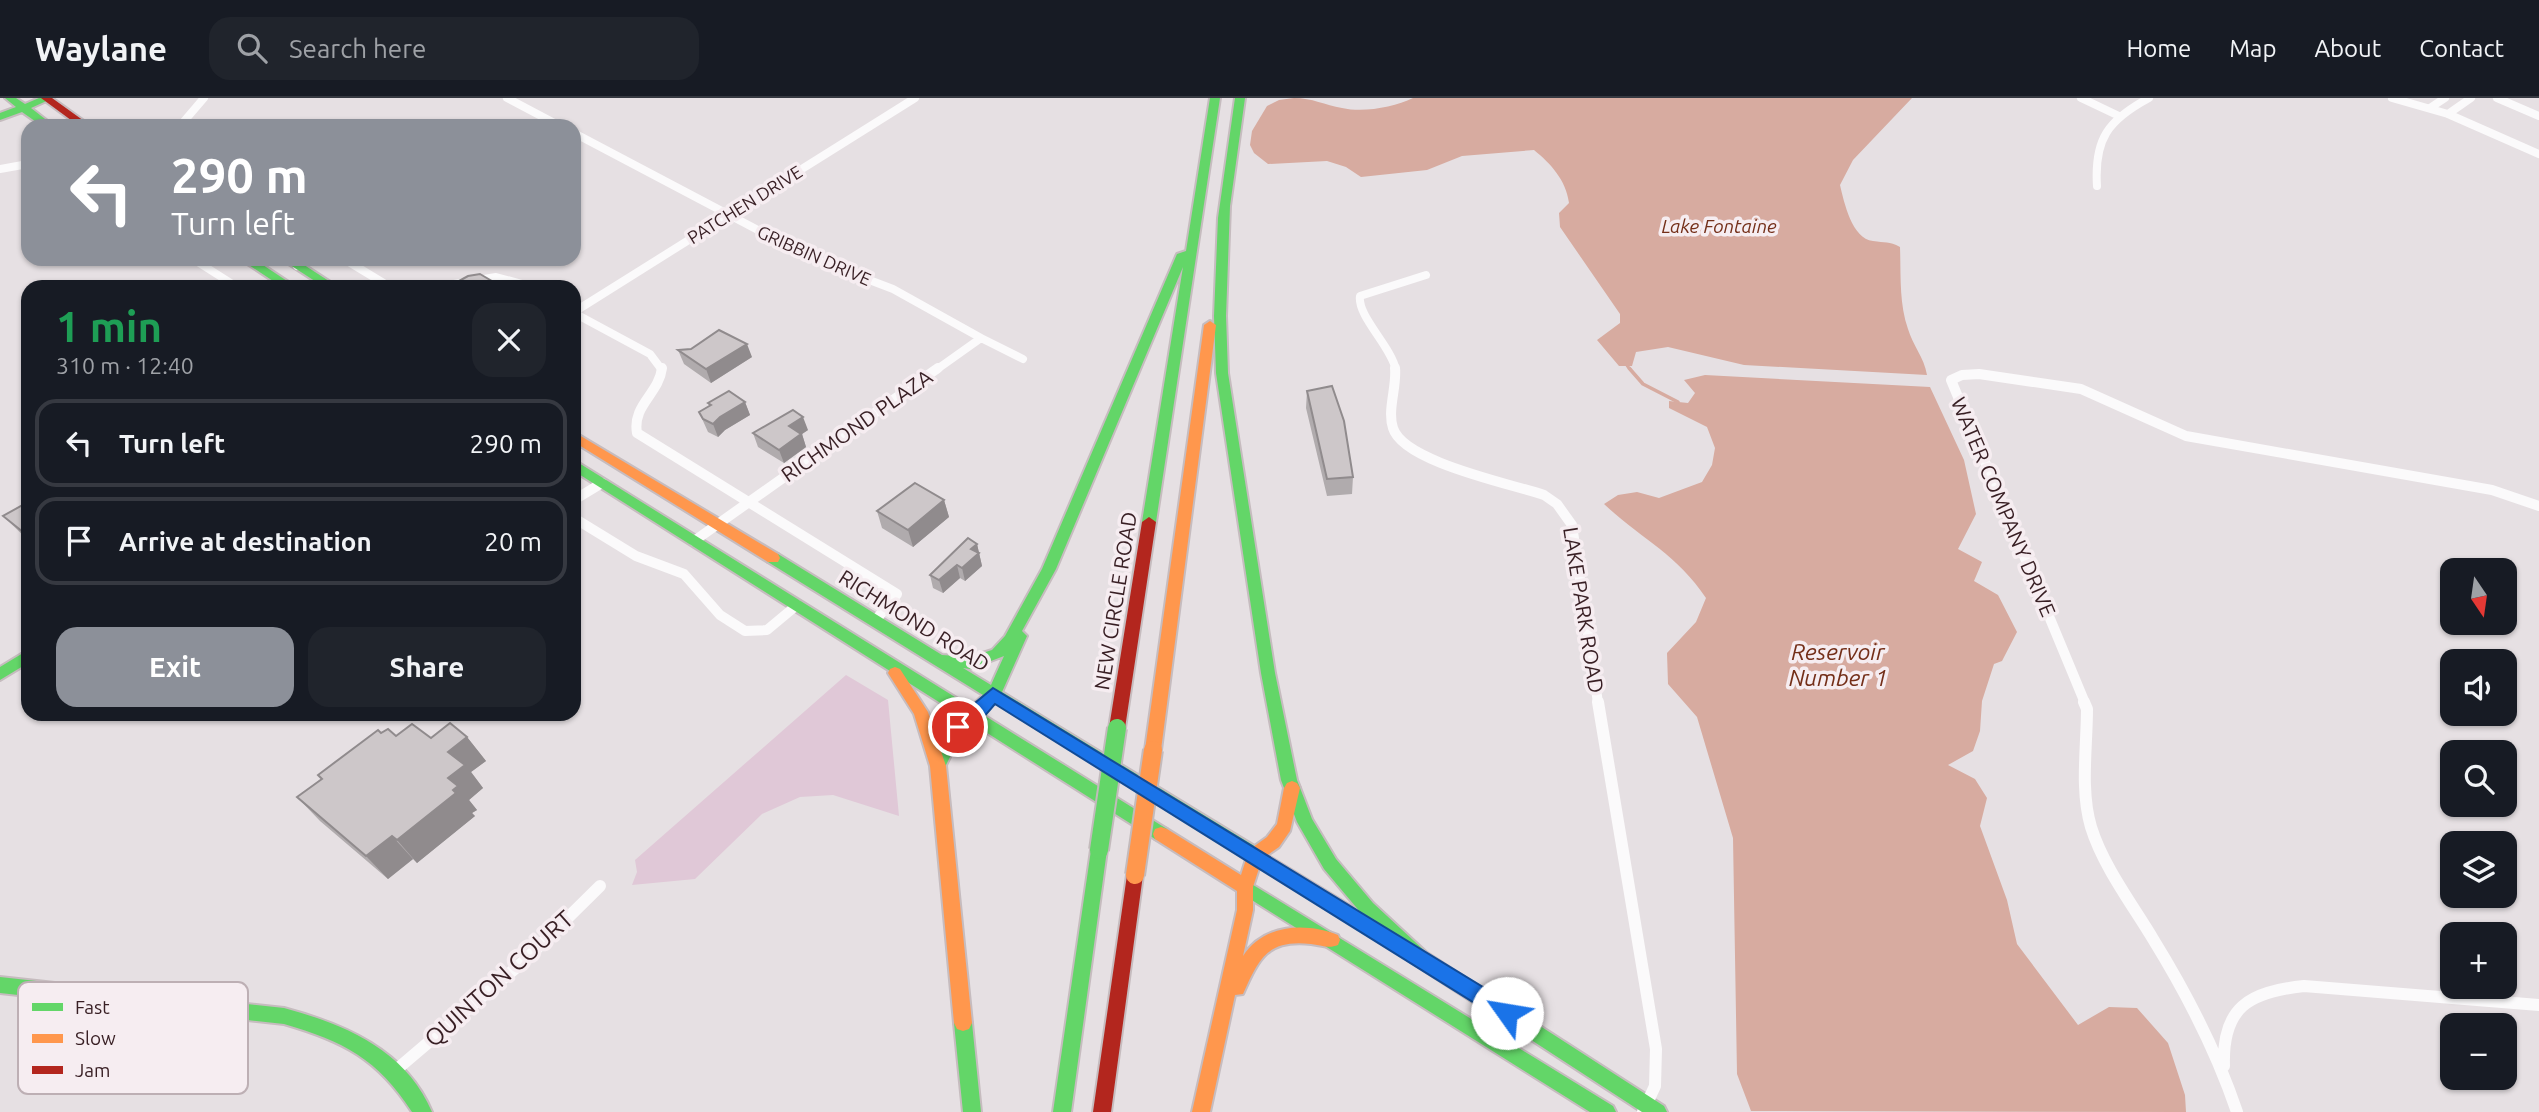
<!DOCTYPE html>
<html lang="en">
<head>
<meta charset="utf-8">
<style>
  body { margin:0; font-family:Ubuntu,sans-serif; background:#20242c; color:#f1f3f6; height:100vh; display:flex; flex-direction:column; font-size:26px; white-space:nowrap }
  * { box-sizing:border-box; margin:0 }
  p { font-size:23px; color:#9ea1a6 }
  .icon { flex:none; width:38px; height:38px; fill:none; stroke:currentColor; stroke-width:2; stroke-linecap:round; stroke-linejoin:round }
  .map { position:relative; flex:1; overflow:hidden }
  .drawer { position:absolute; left:21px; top:182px; width:560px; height:441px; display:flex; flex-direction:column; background:#171b24; border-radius:21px; box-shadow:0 2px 5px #0004 }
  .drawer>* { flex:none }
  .hud { position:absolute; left:21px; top:21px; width:560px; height:147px; border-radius:21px; box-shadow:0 2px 5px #0004; background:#8c9099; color:#fff; overflow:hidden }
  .needle { width:46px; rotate:167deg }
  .buttons { position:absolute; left:2440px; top:460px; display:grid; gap:14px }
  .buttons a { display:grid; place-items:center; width:77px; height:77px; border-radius:14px; background:#171b24; box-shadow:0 2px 5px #0004; font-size:35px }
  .pin { position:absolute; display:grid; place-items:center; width:60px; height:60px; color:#fff; margin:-30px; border:4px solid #fff; border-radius:50%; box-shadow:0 2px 7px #0007 }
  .me { position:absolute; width:77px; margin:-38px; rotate:302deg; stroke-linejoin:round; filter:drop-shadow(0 0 5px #0008) }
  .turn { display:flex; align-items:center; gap:24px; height:147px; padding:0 35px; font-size:32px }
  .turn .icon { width:91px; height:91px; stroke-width:2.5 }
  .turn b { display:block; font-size:49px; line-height:60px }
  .round { display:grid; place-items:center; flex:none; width:74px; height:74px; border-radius:21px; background:#20242c }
  .headline { display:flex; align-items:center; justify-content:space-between; height:119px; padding:0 35px }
  h1 { font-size:42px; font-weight:700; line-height:52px; color:#1e9e55 }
  .primary-button { display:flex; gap:14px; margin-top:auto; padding:14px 35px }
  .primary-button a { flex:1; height:80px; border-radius:21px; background:#8c9099; color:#fff; font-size:28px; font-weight:700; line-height:80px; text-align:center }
  .primary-button a+a { background:#20242c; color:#f1f3f6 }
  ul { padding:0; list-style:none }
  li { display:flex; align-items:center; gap:21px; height:88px; margin:0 14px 10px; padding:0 21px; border:4px solid #363941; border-radius:21px }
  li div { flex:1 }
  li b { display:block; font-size:26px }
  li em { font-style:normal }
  header { display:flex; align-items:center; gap:42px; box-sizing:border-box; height:98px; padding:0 35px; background:#171b24; border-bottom:2px solid #363941 }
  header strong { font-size:33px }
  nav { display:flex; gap:38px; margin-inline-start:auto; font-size:24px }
  .search { width:490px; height:63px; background:#20242c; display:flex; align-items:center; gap:18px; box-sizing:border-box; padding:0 24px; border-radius:21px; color:#9ea1a6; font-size:26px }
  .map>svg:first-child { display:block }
  .green { fill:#e0c8d7 }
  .water { fill:#d7aba0 }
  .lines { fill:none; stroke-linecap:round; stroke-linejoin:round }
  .stream-far1 { stroke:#d7aba0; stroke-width:2.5 }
  .stream { stroke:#d7aba0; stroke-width:3.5 }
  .fast-casing { stroke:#c6bcbf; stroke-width:4 }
  .slow-casing { stroke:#c6bcbf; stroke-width:4 }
  .jam-casing { stroke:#c6bcbf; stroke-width:4 }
  .street-far2 { stroke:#fbfafb; stroke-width:8 }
  .street-far1 { stroke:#fbfafb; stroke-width:10 }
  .street { stroke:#fbfafb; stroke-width:12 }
  .fast { fill:#63d668; fill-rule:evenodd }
  .slow { fill:#ff974d; fill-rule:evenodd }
  .jam { fill:#b3261e; fill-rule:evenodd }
  .fast-bridge-casing { stroke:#c3babc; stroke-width:22; stroke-linecap:butt }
  .slow-bridge-casing { stroke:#c3babc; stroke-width:22; stroke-linecap:butt }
  .fast-bridge { stroke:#63d668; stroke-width:18 }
  .slow-bridge { stroke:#ff974d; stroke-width:18 }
  .wall { fill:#b0abad }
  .shaded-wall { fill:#908b8d }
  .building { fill:#cdc7c9; stroke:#908b8d; stroke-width:2 }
  .route { fill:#1a73e8; stroke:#114b97; stroke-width:2 }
  .labels { text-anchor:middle; stroke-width:7; stroke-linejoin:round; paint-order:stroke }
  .far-street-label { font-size:18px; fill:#381f24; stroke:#f6edf1 }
  .far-water-label { font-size:19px; font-style:italic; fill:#742f19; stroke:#f6edf1 }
  .street-label { font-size:21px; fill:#381f24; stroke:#f6edf1 }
  .water-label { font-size:23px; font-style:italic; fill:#742f19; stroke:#f6edf1 }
  .near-street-label { font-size:24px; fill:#381f24; stroke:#f6edf1 }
  .key { fill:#f6edf1; stroke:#bdafb4; stroke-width:2 }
  .key-label { font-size:19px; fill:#381f24 }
</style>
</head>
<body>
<header>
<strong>Waylane</strong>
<div class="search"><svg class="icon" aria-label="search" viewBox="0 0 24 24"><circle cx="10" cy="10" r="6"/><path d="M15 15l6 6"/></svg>Search here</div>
<nav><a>Home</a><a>Map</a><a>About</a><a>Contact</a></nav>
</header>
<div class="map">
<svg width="2539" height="1014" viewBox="0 0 2539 1014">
  <rect width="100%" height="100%" fill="#e6e0e3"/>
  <path class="green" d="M846,577L888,602L899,718L833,697L800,699L762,716L695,781L632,787L637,774L635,762Z"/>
  <path class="water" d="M1294,0C1312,0 1325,7 1342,10C1364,15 1394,9 1413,0H1912L1853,62L1840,87C1844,104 1852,141 1873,143C1885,145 1889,143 1900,149C1901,177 1899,205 1908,231C1913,248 1924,259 1927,277L1744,267L1668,249L1636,254L1632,268H1619L1597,242L1620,225V216L1560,129L1559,115L1569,105C1566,82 1551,66 1534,52L1462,58L1427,72L1361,79L1346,69L1327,63L1268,66L1254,55L1250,47L1252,33L1267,8L1279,2Z
    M1705,277L1930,289L1964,362L1976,416L1958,451L1982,464L1974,483L1998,497L2017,534L2002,563L1994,566L1982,603L1980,633L1973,653L1948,667L1975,681L1987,700L1980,728L2007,802L2017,846L2078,927L2109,909L2137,910L2168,945L2185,997L2186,1014L1751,1013L1737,976L1733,740L1697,619L1668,586L1667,555L1696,524L1706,500C1676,455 1641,441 1604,406L1618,397L1637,394L1659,400L1702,384L1712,367L1715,350L1707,329L1669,310V303L1688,305L1695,295L1684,282Z"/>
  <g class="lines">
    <path class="stream-far1" d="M1627,268L1631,272"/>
    <path class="stream" d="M1629,270L1643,286L1678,304"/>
    <defs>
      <path id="fast" d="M5,0H16L25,6L39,0H53L31,10L54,28H42L22,14L0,22V15L16,9Z
        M1210,0H1220L1156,424L1149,429L1142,424L1183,169L1056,471L1022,533L1027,538L1002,594L1261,752L1263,757L1261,762L1255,764L994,604L982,616L1167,731L1169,736L1167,741L1161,743L1155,741L973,626L960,639L944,671L939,672L934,671L931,666L949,631L961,618L574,373V362L971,609L983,597L768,464L766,460L773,455L778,456L942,557L970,559L992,552L1005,538L1042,471L1177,156L1186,153ZM1004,558L991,587L963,570L970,571Z
        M1235,0H1245L1230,108L1226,218L1228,275L1275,575L1297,682L1312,721L1336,761L1373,805L1427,855L1664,1008L1667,1014H1642L1408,862L1361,815L1324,771L1297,724L1281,682L1261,575L1216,275L1214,218L1218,120Z
        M240,161H254L296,189H282Z
        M281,161H295L338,189H324Z
        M28,552V565L0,582V569Z
        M1099,745L1105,747L1107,752L1071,1014H1053L1091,752L1093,747Z
        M1245,782L1613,1008L1616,1014H1590L1239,794L1237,789L1239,784Z
        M0,879L284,910C344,926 406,952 432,1014H412C378,961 343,943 284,926L0,895Z
        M963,917L969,919L972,925L981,1014H963L954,925L957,919Z"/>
      <path id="slow" d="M1210,223L1216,227L1161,652L1158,656L1153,658L1148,656L1145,652L1204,227Z
        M574,334L778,456L780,460L778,464H768L574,344Z
        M895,569L900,571L928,614L946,668L972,925L969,931L963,933L957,931L954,925L930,668L914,616L888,575L890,571Z
        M1292,683L1297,685L1300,690L1290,733L1279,749L1262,761L1253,789V812L1243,858C1263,826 1306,824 1338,837L1340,842L1338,847C1329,851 1320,847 1311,846C1268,841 1259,860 1243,896L1235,897L1210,1014H1192L1237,812V793L1155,741L1153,736L1155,731L1161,729L1167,731L1241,777L1249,752L1267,739L1277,726L1284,690L1287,685Z"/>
      <path id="jam" d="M41,0H52L91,28H79Z
        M1149,419L1156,424L1125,630L1122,634L1117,636L1112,634L1109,630L1142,424Z
        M1255,750L1398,837L1400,842L1398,847L1392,850L1386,847L1249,762L1247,757L1249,752Z
        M1135,770L1141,772L1143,777L1111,1014H1093L1127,777L1129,772Z"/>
    </defs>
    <use href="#fast" class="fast-casing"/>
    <use href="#slow" class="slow-casing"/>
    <use href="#jam" class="jam-casing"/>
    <path class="street-far2" d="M507,0L560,28
      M2081,0L2119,18
      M2392,0L2448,16L2539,56
      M2497,0L2539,18
      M2430,10L2445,0
      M2448,16L2471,0
      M180,28L204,0
      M574,35L809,159L893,191L981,240
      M0,71L28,66
      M2097,88C2094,41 2108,22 2149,0
      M193,161L237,189
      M344,161L390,189
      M297,168L308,161
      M436,189L496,179L533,189
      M574,214L915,0
      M574,215L650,256L662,272
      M936,272L981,240L1023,261
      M1396,272C1391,248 1357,218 1360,198L1426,177"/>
    <path class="street-far1" d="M662,270C659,296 632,307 637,335L897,496L875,523
      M1395,270C1397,289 1387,312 1393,330C1403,364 1512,386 1544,397L1557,406L1572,427L1598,605
      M574,402L602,385
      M574,420L636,458L684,476L720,517L745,533L767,532L797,507
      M694,443L938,270
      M2085,605L1951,282L1962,277L1979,276L2081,291L2186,338L2492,392L2539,408"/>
    <path class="street" d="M1598,604L1656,951L1655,988L1643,1014
      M2084,604L2087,611C2087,648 2080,692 2091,729C2103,768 2132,806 2153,841C2187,896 2216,952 2237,1014
      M2224,968C2222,909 2249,894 2304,888L2539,907
      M396,972L524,863L600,788"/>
    <use href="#fast" class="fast"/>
    <use href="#slow" class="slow"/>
    <use href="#jam" class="jam"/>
    <defs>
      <path id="fast-bridge" d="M1099,752L1117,630"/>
      <path id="slow-bridge" d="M1135,777L1153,652"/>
    </defs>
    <use href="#fast-bridge" class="fast-bridge-casing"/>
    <use href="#slow-bridge" class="slow-bridge-casing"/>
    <use href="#fast-bridge" class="fast-bridge"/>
    <use href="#slow-bridge" class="slow-bridge"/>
  </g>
  <path class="wall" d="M678,252L752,259L711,285L684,266Z
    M1307,293L1353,379L1352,396L1327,398L1306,310Z
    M745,304L750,317L725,332L718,339L708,334L699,314L709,308L708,305Z
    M808,332L802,336L806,349L784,365L758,349L753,335Z
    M944,402L949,419L913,449L882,430L877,413Z
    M28,404V442L3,418Z
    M977,446L982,468L965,483L960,480L943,495L933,490L930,477Z
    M381,635L396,638L431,640L467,639L486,663L471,674L483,690L469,702L477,712L472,715L475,718L417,765L413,761L388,781L320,723L297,699Z"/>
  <path class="shaded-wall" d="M747,246L752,259L711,285L706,271Z
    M745,304L750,317L725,332L718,339L713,326L720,319Z
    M803,319L808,332L802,336L806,349L784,365L779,352L789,328Z
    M944,402L949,419L913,449L908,432Z
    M977,446L982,468L965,483L962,470L971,451Z
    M957,467L960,480L943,495L939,482Z
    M467,639L486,663L471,674L483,690L469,702L477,712L472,715L475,718L417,765L397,742L448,680V654Z
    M392,738L413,761L388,781L366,758Z"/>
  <path class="building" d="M480,176L502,189H448L468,178Z
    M719,232L747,246L706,271L678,252L691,251Z
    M1332,288L1344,323L1353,379L1327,381L1307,293Z
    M729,293L745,304L720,319L713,326L703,321L699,314L711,307L708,305Z
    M793,312L803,319L789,328L801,336L779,352L753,335Z
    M915,385L944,402L908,432L877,413Z
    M28,404V438L3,418Z
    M968,440L977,446L971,451L979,455L962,470L957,467L939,482L930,477Z
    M450,625L467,639L448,654L465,667L448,680L458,688L453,692L456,695L397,742L392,738L366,758L297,699L322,681L318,677L378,632L381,635L388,631L396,638L412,626L431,640Z"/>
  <path class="route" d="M993,590L1514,908L1517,915L1514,921L1507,924L1500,921L995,606C985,617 969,640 952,634L949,629L952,624Z"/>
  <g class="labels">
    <g class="far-street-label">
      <text transform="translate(745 107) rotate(-32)" y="6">PATCHEN DRIVE</text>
      <text transform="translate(814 158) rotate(24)" y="6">GRIBBIN DRIVE</text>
    </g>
    <g class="far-water-label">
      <text x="1719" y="135">Lake Fontaine</text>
    </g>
    <g class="street-label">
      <text transform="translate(857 328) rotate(-35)" y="7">RICHMOND PLAZA</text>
      <text transform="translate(2003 409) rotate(67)" y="7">WATER COMPANY DRIVE</text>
      <text transform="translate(1116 503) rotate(-81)" y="7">NEW CIRCLE ROAD</text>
      <text transform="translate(1583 512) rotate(81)" y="7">LAKE PARK ROAD</text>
      <text transform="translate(914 523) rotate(32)" y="7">RICHMOND ROAD</text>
    </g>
    <g class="water-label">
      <text x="1838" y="562">Reservoir<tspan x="1838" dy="26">Number 1</tspan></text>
    </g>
    <g class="near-street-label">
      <text transform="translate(499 881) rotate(-42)" y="8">QUINTON COURT</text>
    </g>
  </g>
  <rect x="18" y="884" width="230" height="112" rx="10" class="key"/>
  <rect x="32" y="905" width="31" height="8" fill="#63d668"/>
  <rect x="32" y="936" width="31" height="9" fill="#ff974d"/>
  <rect x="32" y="968" width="31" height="8" fill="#b3261e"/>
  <g class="key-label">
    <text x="75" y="916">Fast</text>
    <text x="75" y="947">Slow</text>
    <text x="75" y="979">Jam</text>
  </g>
</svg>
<div class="buttons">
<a><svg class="needle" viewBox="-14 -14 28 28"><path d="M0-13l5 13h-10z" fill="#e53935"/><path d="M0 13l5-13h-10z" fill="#9ea1a6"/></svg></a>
<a><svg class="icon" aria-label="sound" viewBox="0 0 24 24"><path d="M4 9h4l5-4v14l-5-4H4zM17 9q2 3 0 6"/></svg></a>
<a><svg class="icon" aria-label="search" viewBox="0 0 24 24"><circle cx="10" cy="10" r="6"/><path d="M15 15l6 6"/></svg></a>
<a><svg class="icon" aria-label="layers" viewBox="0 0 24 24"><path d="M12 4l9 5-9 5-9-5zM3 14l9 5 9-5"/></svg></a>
<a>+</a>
<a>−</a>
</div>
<div class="pin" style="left:958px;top:629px;background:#d93025"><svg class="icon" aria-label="arrive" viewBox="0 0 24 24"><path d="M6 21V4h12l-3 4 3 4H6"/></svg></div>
<svg class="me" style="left:1507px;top:915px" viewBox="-20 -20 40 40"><circle r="19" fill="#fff"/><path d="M0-13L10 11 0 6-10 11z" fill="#1a73e8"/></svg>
<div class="hud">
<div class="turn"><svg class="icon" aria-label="left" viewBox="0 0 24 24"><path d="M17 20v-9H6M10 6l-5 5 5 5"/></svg><div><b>290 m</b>Turn left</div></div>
</div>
<section class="drawer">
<div class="headline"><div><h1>1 min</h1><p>310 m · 12:40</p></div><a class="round"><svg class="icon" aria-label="close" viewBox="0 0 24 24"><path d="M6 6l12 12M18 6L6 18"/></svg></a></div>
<ul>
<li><svg class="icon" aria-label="left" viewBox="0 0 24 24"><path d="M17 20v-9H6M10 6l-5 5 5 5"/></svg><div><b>Turn left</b></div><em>290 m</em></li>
<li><svg class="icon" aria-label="arrive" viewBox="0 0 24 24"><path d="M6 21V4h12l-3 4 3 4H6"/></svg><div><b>Arrive at destination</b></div><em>20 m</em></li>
</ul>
<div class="primary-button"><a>Exit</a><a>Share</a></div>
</section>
</div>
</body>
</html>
